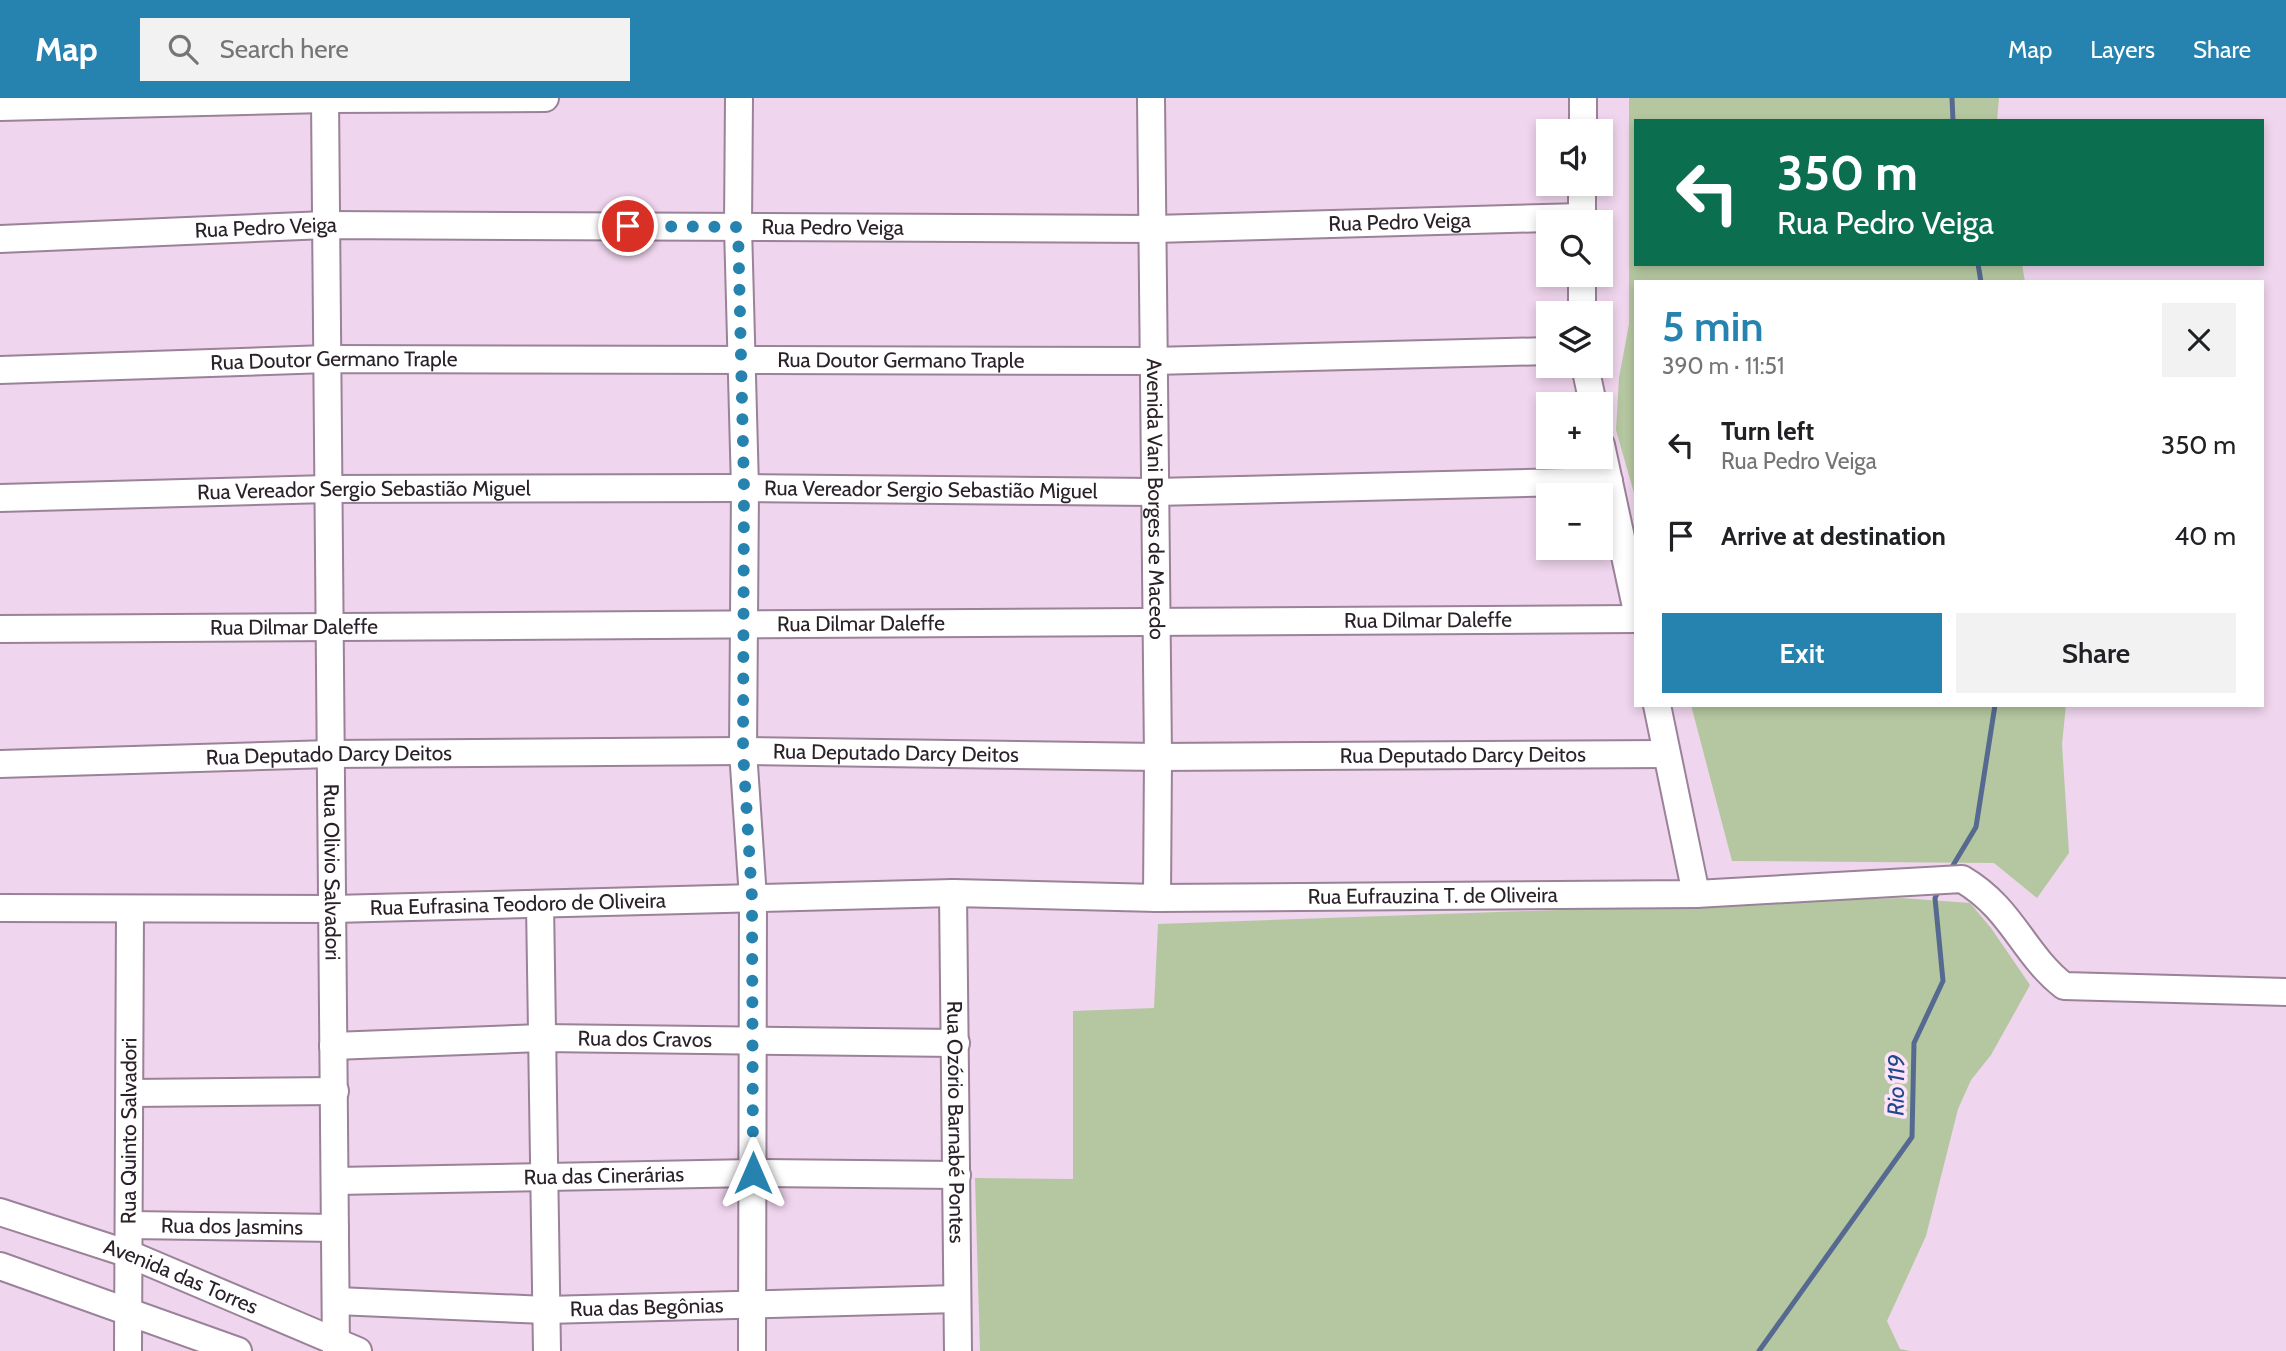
<!DOCTYPE html>
<html lang="en">
<head>
<meta charset="utf-8">
<style>
  body { margin:0; font-family:Cabin,sans-serif; background:#f2f2f2; color:#202124; height:100vh; display:flex; flex-direction:column; font-size:26px; white-space:nowrap }
  * { box-sizing:border-box; margin:0 }
  p { font-size:23px; color:#757577 }
  .icon { flex:none; width:38px; height:38px; fill:none; stroke:currentColor; stroke-width:2; stroke-linecap:round; stroke-linejoin:round }
  .map { position:relative; flex:1; overflow:hidden }
  .side { position:absolute; left:1634px; top:182px; width:630px; height:427px; display:flex; flex-direction:column; background:#fff; border-radius:0px; box-shadow:0 4px 10px #0003 }
  .side>* { flex:none }
  .banner { position:absolute; left:1634px; top:21px; width:630px; height:147px; border-radius:0px; box-shadow:0 4px 10px #0003; background:#0b6e4f; color:#fff; overflow:hidden }
  .fabs { position:absolute; left:1536px; top:21px; display:grid; gap:14px }
  .fabs a { display:grid; place-items:center; width:77px; height:77px; border-radius:0px; background:#fff; box-shadow:0 4px 10px #0003; font-size:35px }
  .pin { position:absolute; display:grid; place-items:center; width:60px; height:60px; color:#fff; margin:-30px; border:4px solid #fff; border-radius:50%; box-shadow:0 2px 7px #0007 }
  .me { position:absolute; width:77px; margin:-38px; rotate:0deg; stroke-linejoin:round; filter:drop-shadow(0 0 5px #0008) }
  .turn { display:flex; align-items:center; gap:24px; height:147px; padding:0 28px; font-size:32px }
  .turn .icon { width:91px; height:91px; stroke-width:2.5 }
  .turn b { display:block; font-size:49px; line-height:60px }
  .round { display:grid; place-items:center; flex:none; width:74px; height:74px; border-radius:0px; background:#f2f2f2 }
  .headline { display:flex; align-items:center; justify-content:space-between; height:119px; padding:0 28px }
  h1 { font-size:42px; font-weight:600; line-height:52px; color:#2683b0 }
  .button { display:flex; gap:14px; margin-top:auto; padding:14px 28px }
  .button a { flex:1; height:80px; border-radius:0px; background:#2683b0; color:#fff; font-size:28px; font-weight:600; line-height:80px; text-align:center }
  .button a+a { background:#f2f2f2; color:#202124 }
  ul { padding:0; list-style:none }
  li { display:flex; align-items:center; gap:21px; height:91px; padding:0 28px }
  li div { flex:1 }
  li b { display:block; font-size:26px }
  li em { font-style:normal }
  header { display:flex; align-items:center; gap:42px; box-sizing:border-box; height:98px; padding:0 35px; background:#2683b0; color:#fff }
  header strong { font-size:33px }
  nav { display:flex; gap:38px; margin-inline-start:auto; font-size:24px }
  .search { width:490px; height:63px; background:#f2f2f2; display:flex; align-items:center; gap:18px; box-sizing:border-box; padding:0 24px; border-radius:0px; color:#757577; font-size:26px }
  .map>svg:first-child { display:block }
  .green { fill:#b5c7a0 }
  .lines { fill:none; stroke-linecap:round; stroke-linejoin:round }
  .stream { stroke:#566a91; stroke-width:5 }
  .minor-casing { stroke:#9a8298; stroke-width:30 }
  .minor { stroke:#fff; stroke-width:26 }
  .route { stroke:#2683b0; stroke-width:12; stroke-dasharray:0 21.6 }
  .labels { text-anchor:middle; stroke-width:7; stroke-linejoin:round; paint-order:stroke }
  .street-label { font-size:21px; fill:#2a2129; stroke:#fde2fa }
  .water-label { font-size:23px; font-style:italic; fill:#204888; stroke:#fde2fa }
</style>
</head>
<body>
<header>
<strong>Map</strong>
<div class="search"><svg class="icon" aria-label="search" viewBox="0 0 24 24"><circle cx="10" cy="10" r="6"/><path d="M15 15l6 6"/></svg>Search here</div>
<nav><a>Map</a><a>Layers</a><a>Share</a></nav>
</header>
<div class="map">
<svg width="2286" height="1253" viewBox="0 0 2286 1253">
  <rect width="100%" height="100%" fill="#efd5ed"/>
  <path class="green" d="M1629,0H1999L1997,23H1636V166H2022L2025,184H1636V402L1616,332L1619,280L1629,226Z
    M1691,607H2066L2062,646L2069,755L2037,800L1994,765L1732,763Z
    M1901,800L1970,805L1991,830L2030,887L1991,957L1971,982L1958,1011L1926,1138L1887,1223L1900,1251L1910,1253H980L975,1080L1073,1081V913L1154,910L1158,826Z"/>
  <g class="lines">
    <path class="stream" d="M1952,0L1953,23
      M1978,166L1981,184
      M1949,774L1976,729L1995,607
      M1759,1253L1912,1039L1914,945L1943,883L1935,800L1939,792"/>
    <defs>
      <g id="minor">
        <path id="s1" d="M325,0L336,1253"/>
        <path d="M739,0L738,129L745,390L743,653L753,800L752,1253"/>
        <path id="s2" d="M1151,0L1158,659L1157,800"/>
        <path d="M0,9L325,1L545,0"/>
        <path d="M1583,33V0"/>
        <path d="M1582,124V86"/>
        <path id="s3" d="M0,141L326,127L1154,131L1582,119"/>
        <path d="M1582,215V177"/>
        <path d="M1585,268L1593,306"/>
        <path id="s4" d="M0,272L327,261L1153,263L1549,253"/>
        <path d="M1601,347L1636,509"/>
        <path id="s5" d="M0,400L328,391L745,390L1155,394L1609,383"/>
        <path id="s6" d="M0,531L1636,521"/>
        <path d="M1657,607L1696,796"/>
        <path id="s7" d="M0,666L331,656L743,653L1158,659L1666,656"/>
        <path id="s8" d="M953,795L958,1253"/>
        <path d="M540,806L547,1253"/>
        <path id="s9" d="M0,810L333,811L953,795L1157,800L1696,796L1962,781C2013,811 2022,855 2064,888L2286,894"/>
        <path id="s10" d="M333,948L542,940L956,945"/>
        <path d="M131,995L335,993"/>
        <path id="s11" d="M336,1083L753,1075L957,1077"/>
        <path id="s12" d="M0,1114L129,1156L358,1253"/>
        <path id="s13" d="M129,1127L335,1130"/>
        <path d="M0,1168L238,1253"/>
        <path id="s14" d="M337,1203L546,1212L957,1201"/>
        <path id="s15" d="M128,1253L130,812"/>
      </g>
    </defs>
    <use href="#minor" class="minor-casing"/>
    <use href="#minor" class="minor"/>
  </g>
  <g class="lines">
    <path class="route" d="M628,128L738,129L744,390L743,653L752,800L753,1075"/>
  </g>
  <g class="labels">
    <g class="street-label">
      <text dy="7" stroke="none"><textPath href="#s3" startOffset="1400">Rua Pedro Veiga</textPath></text>
      <text dy="7" stroke="none"><textPath href="#s3" startOffset="833">Rua Pedro Veiga</textPath></text>
      <text dy="7" stroke="none"><textPath href="#s3" startOffset="266">Rua Pedro Veiga</textPath></text>
      <text dy="7" stroke="none"><textPath href="#s4" startOffset="334">Rua Doutor Germano Traple</textPath></text>
      <text dy="7" stroke="none"><textPath href="#s4" startOffset="901">Rua Doutor Germano Traple</textPath></text>
      <text dy="7" stroke="none"><textPath href="#s5" startOffset="931">Rua Vereador Sergio Sebastião Miguel</textPath></text>
      <text dy="7" stroke="none"><textPath href="#s5" startOffset="364">Rua Vereador Sergio Sebastião Miguel</textPath></text>
      <text dy="7" stroke="none"><textPath href="#s2" startOffset="401">Avenida Vani Borges de Macedo</textPath></text>
      <text dy="7" stroke="none"><textPath href="#s6" startOffset="1428">Rua Dilmar Daleffe</textPath></text>
      <text dy="7" stroke="none"><textPath href="#s6" startOffset="861">Rua Dilmar Daleffe</textPath></text>
      <text dy="7" stroke="none"><textPath href="#s6" startOffset="294">Rua Dilmar Daleffe</textPath></text>
      <text dy="7" stroke="none"><textPath href="#s7" startOffset="896">Rua Deputado Darcy Deitos</textPath></text>
      <text dy="7" stroke="none"><textPath href="#s7" startOffset="329">Rua Deputado Darcy Deitos</textPath></text>
      <text dy="7" stroke="none"><textPath href="#s7" startOffset="1463">Rua Deputado Darcy Deitos</textPath></text>
      <text dy="7" stroke="none"><textPath href="#s1" startOffset="774">Rua Olivio Salvadori</textPath></text>
      <text dy="7" stroke="none"><textPath href="#s9" startOffset="1433">Rua Eufrauzina T. de Oliveira</textPath></text>
      <text dy="7" stroke="none"><textPath href="#s9" startOffset="518">Rua Eufrasina Teodoro de Oliveira</textPath></text>
      <text dy="7" stroke="none"><textPath href="#s10" startOffset="312">Rua dos Cravos</textPath></text>
      <text dy="7" stroke="none"><textPath href="#s8" startOffset="229">Rua Ozório Barnabé Pontes</textPath></text>
      <text dy="7" stroke="none"><textPath href="#s15" startOffset="220">Rua Quinto Salvadori</textPath></text>
      <text dy="7" stroke="none"><textPath href="#s11" startOffset="268">Rua das Cinerárias</textPath></text>
      <text dy="7" stroke="none"><textPath href="#s13" startOffset="103">Rua dos Jasmins</textPath></text>
      <text dy="7" stroke="none"><textPath href="#s12" startOffset="192">Avenida das Torres</textPath></text>
      <text dy="7" stroke="none"><textPath href="#s14" startOffset="310">Rua das Begônias</textPath></text>
    </g>
    <g class="water-label">
      <text transform="translate(1896 987) rotate(-89)" y="8">Rio 119</text>
    </g>
  </g>
</svg>
<div class="fabs">
<a><svg class="icon" aria-label="sound" viewBox="0 0 24 24"><path d="M4 9h4l5-4v14l-5-4H4zM17 9q2 3 0 6"/></svg></a>
<a><svg class="icon" aria-label="search" viewBox="0 0 24 24"><circle cx="10" cy="10" r="6"/><path d="M15 15l6 6"/></svg></a>
<a><svg class="icon" aria-label="layers" viewBox="0 0 24 24"><path d="M12 4l9 5-9 5-9-5zM3 14l9 5 9-5"/></svg></a>
<a>+</a>
<a>−</a>
</div>
<div class="pin" style="left:628px;top:128px;background:#d93025"><svg class="icon" aria-label="arrive" viewBox="0 0 24 24"><path d="M6 21V4h12l-3 4 3 4H6"/></svg></div>
<svg class="me" style="left:753px;top:1075px" viewBox="-20 -20 40 40"><path d="M0-17L14 15 0 8-14 15z" fill="#2683b0" stroke="#fff" stroke-width="4"/></svg>
<div class="banner">
<div class="turn"><svg class="icon" aria-label="left" viewBox="0 0 24 24"><path d="M17 20v-9H6M10 6l-5 5 5 5"/></svg><div><b>350 m</b>Rua Pedro Veiga</div></div>
</div>
<section class="side">
<div class="headline"><div><h1>5 min</h1><p>390 m · 11:51</p></div><a class="round"><svg class="icon" aria-label="close" viewBox="0 0 24 24"><path d="M6 6l12 12M18 6L6 18"/></svg></a></div>
<ul>
<li><svg class="icon" aria-label="left" viewBox="0 0 24 24"><path d="M17 20v-9H6M10 6l-5 5 5 5"/></svg><div><b>Turn left</b><p>Rua Pedro Veiga</p></div><em>350 m</em></li>
<li><svg class="icon" aria-label="arrive" viewBox="0 0 24 24"><path d="M6 21V4h12l-3 4 3 4H6"/></svg><div><b>Arrive at destination</b></div><em>40 m</em></li>
</ul>
<div class="button"><a>Exit</a><a>Share</a></div>
</section>
</div>
</body>
</html>
